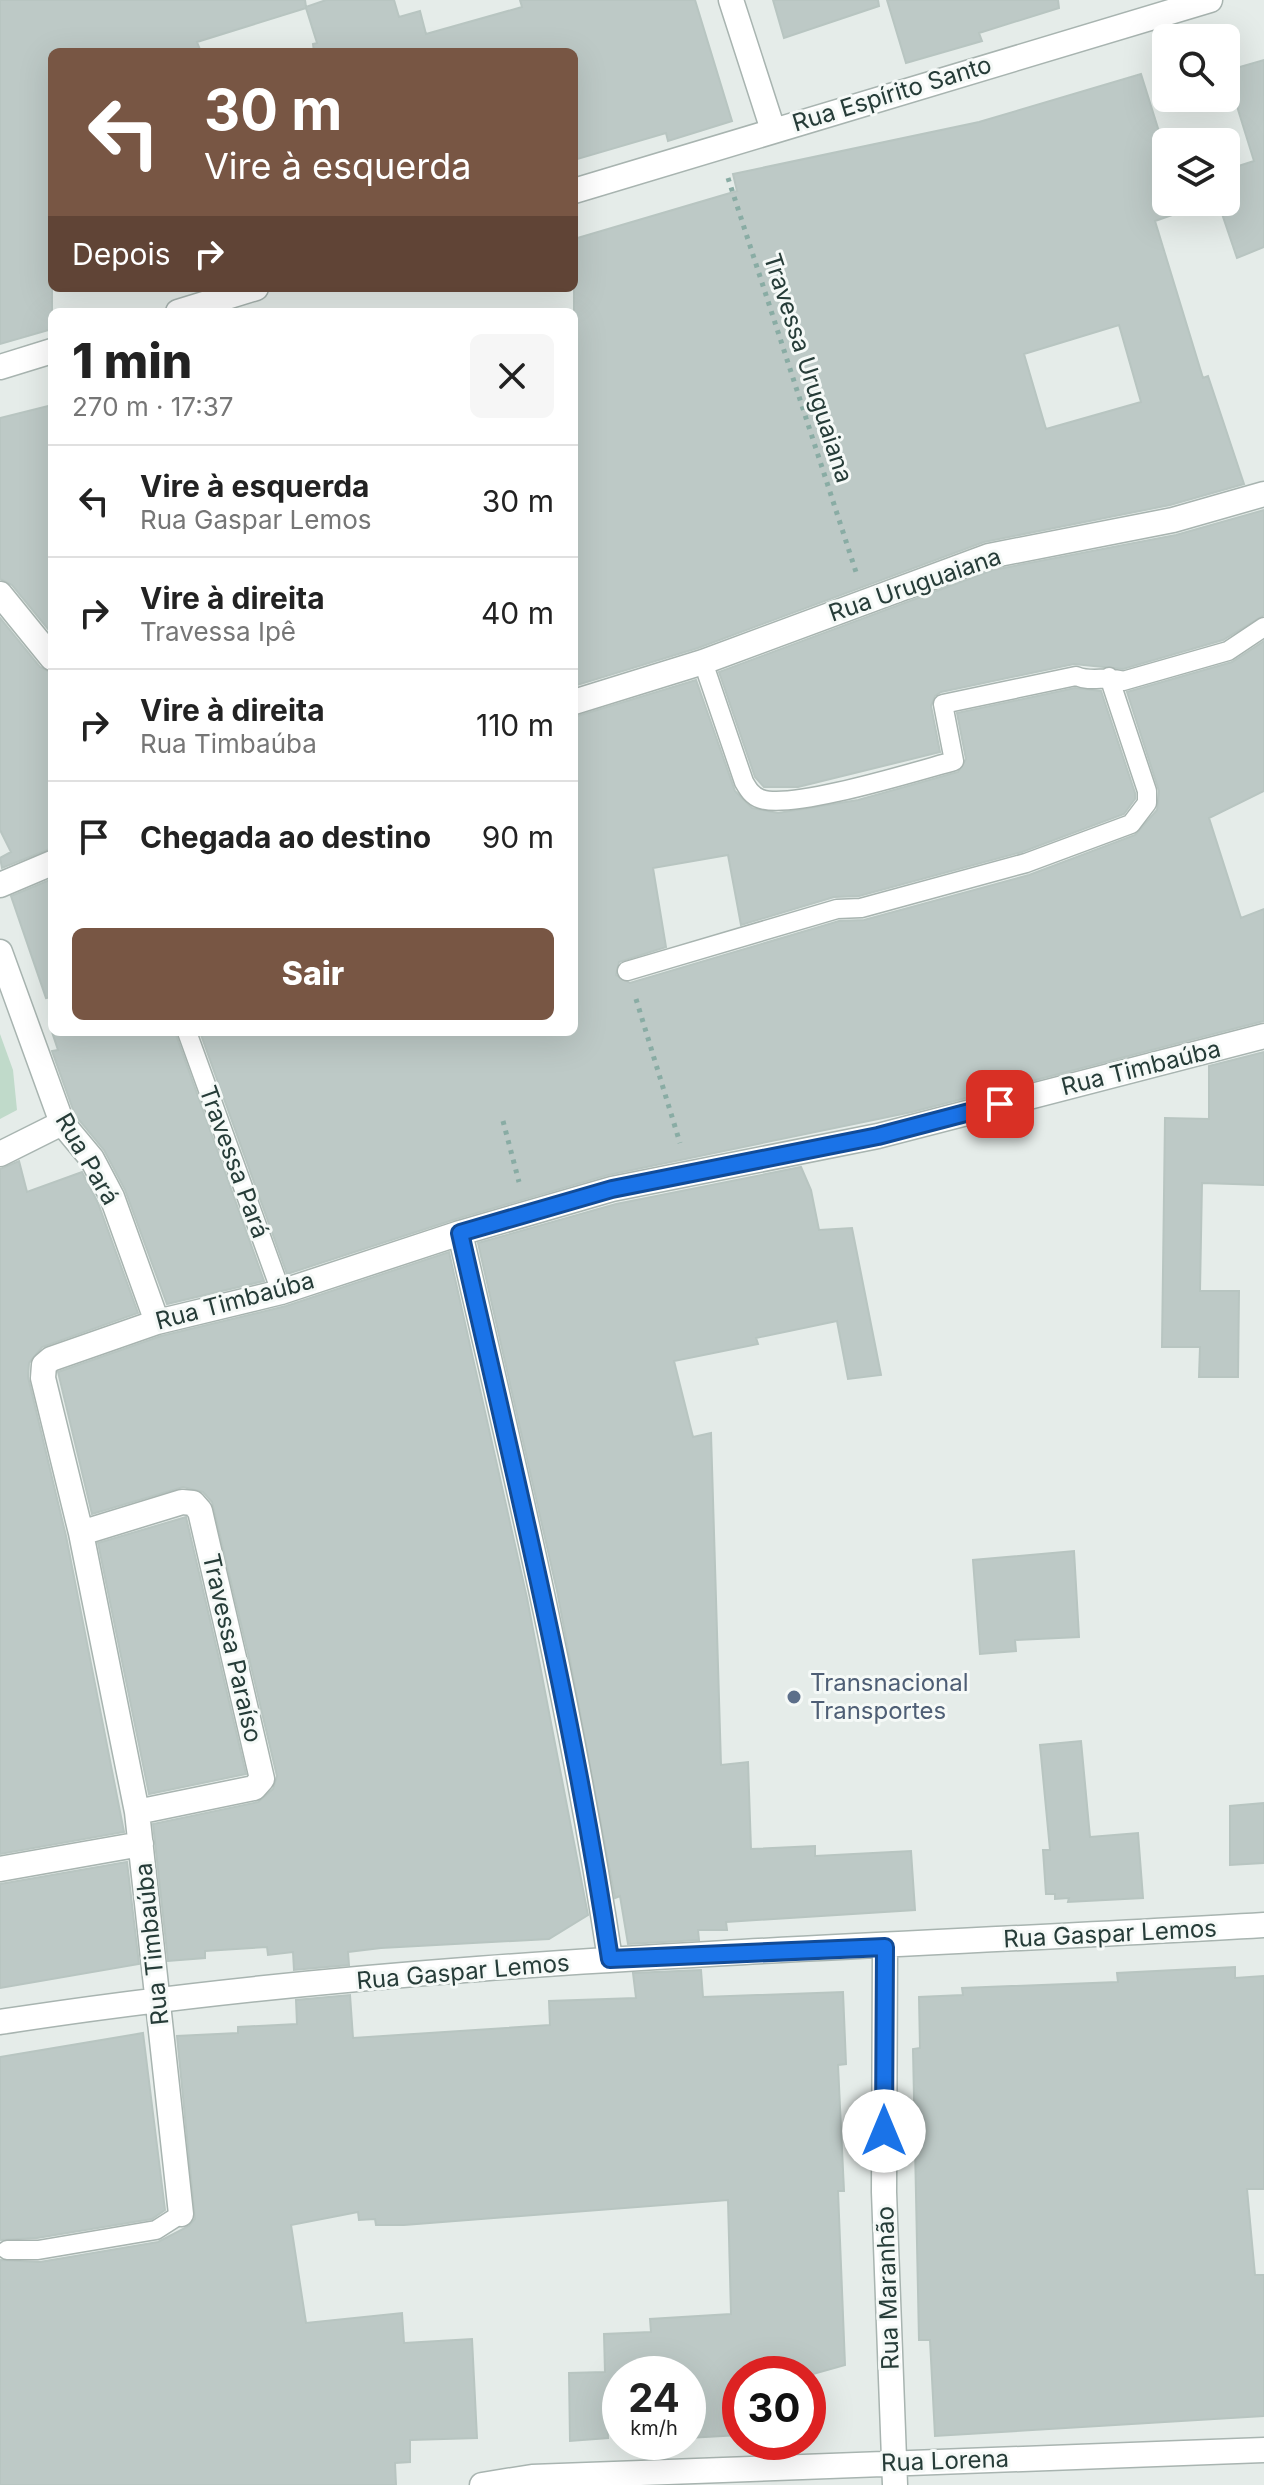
<!DOCTYPE html>
<html lang="pt">
<head>
<meta charset="utf-8">
<style>
  body { margin:0; font-family:Inter,sans-serif; background:#f6f6f6; color:#222; height:100vh; display:flex; flex-direction:column; font-size:30px; white-space:nowrap }
  * { box-sizing:border-box; margin:0 }
  p { font-size:26px; color:#767676 }
  .icon { flex:none; width:44px; height:44px; fill:none; stroke:currentColor; stroke-width:2; stroke-linecap:round; stroke-linejoin:round }
  .map { position:relative; flex:1; overflow:hidden }
  .drawer { position:absolute; left:48px; top:308px; width:530px; height:728px; display:flex; flex-direction:column; background:#fff; border-radius:12px; box-shadow:0 8px 32px #0002 }
  .drawer>* { flex:none }
  .banner { position:absolute; left:48px; top:48px; width:530px; height:244px; border-radius:12px; box-shadow:0 8px 32px #0002; background:#785644; color:#fff; overflow:hidden }
  .fabs { position:absolute; left:1152px; top:24px; display:grid; gap:16px }
  .fabs a { display:grid; place-items:center; width:88px; height:88px; border-radius:12px; background:#fff; box-shadow:0 8px 32px #0002; font-size:40px }
  .speed { position:absolute; left:602px; top:2356px; display:flex; gap:16px; font-size:40px; font-weight:700; text-align:center }
  .speed>* { display:grid; place-content:center; width:104px; height:104px; border-radius:50%; background:#fff; box-shadow:0 8px 32px #0002; line-height:1 }
  .speed small { font-size:20px; font-weight:400 }
  .speed .limit { border:12px solid #d22; background:#fff; color:#111 }
  .pin { position:absolute; display:grid; place-items:center; width:68px; height:68px; color:#fff; margin:-34px; border-radius:16px; box-shadow:0 4px 12px #0006 }
  .me { position:absolute; width:88px; margin:-44px; rotate:0deg; stroke-linejoin:round; filter:drop-shadow(0 0 6px #0008) }
  .turn { display:flex; align-items:center; gap:28px; height:168px; padding:0 24px; font-size:36px }
  .turn .icon { width:104px; height:104px; stroke-width:2.5 }
  .turn b { display:block; font-size:56px; line-height:68px }
  .then { display:flex; align-items:center; height:76px; padding:0 24px; background:#0003; gap:16px; font-size:30px }
  .round { display:grid; place-items:center; flex:none; width:84px; height:84px; border-radius:12px; background:#f6f6f6 }
  .summary { display:flex; align-items:center; justify-content:space-between; height:136px; padding:0 24px }
  h1 { font-size:48px; font-weight:800; line-height:60px }
  .primary-button { display:flex; gap:16px; margin-top:auto; padding:16px 24px }
  .primary-button a { flex:1; height:92px; border-radius:12px; background:#785644; color:#fff; font-size:32px; font-weight:800; line-height:92px; text-align:center }
  ul { padding:0; list-style:none }
  li { display:flex; align-items:center; gap:24px; height:112px; padding:0 24px; border-top:2px solid #e0e0e0 }
  li div { flex:1 }
  li b { display:block; font-size:30px }
  li em { font-style:normal }
  .map>svg:first-child { display:block }
  .green { fill:#c0daca }
  .building { fill:#bdc9c6; stroke:#b8c5c1; stroke-width:2; fill-rule:evenodd }
  .lines { fill:none; stroke-linecap:round; stroke-linejoin:round }
  .lane-casing { stroke:#a8b4b0; stroke-width:21 }
  .street-casing { stroke:#a8b4b0; stroke-width:27 }
  .path { stroke:#89aca4; stroke-width:5; stroke-dasharray:4 6; stroke-linecap:butt }
  .lane { stroke:#fff; stroke-width:18 }
  .street { stroke:#fff; stroke-width:24 }
  .route-casing { stroke:#114b97; stroke-width:20 }
  .route { stroke:#1a73e8; stroke-width:14 }
  .service-dot { fill:#5c6f8a; stroke:#f5f9f7; stroke-width:3 }
  .labels { text-anchor:middle; stroke-width:6; stroke-linejoin:round; paint-order:stroke }
  .street-label { font-size:24px; fill:#263c38; stroke:#f5f9f7 }
  .service-label { font-size:24px; fill:#4e5e75; stroke:#f5f9f7; text-anchor:start }
</style>
</head>
<body>
<div class="map">
<svg width="1264" height="2485" viewBox="0 0 1264 2485">
  <rect width="100%" height="100%" fill="#e5ece9"/>
  <path class="green" d="M0,1034L13,1070L17,1110L0,1119Z"/>
  <path class="building" d="M0,0H305L306,7L326,0H394L399,17L420,11L426,34L522,7L520,0H695L732,121L668,141L666,133L574,160V52H314L313,44L317,43L306,8L197,42L201,52H52V329L0,344Z
    M773,0H878L879,6L784,38Z
    M887,0H1058L1059,8L979,33L982,41L906,63Z
    M1264,60V247L1237,258L1218,202H1226V170L1254,161L1226,71Z
    M1141,74L1166,154V202H1181L1184,211L1155,221L1203,378L1208,376L1244,484L1170,505L984,542L698,648L574,686V239L737,191L733,174L979,122ZM1119,325L1141,402L1046,429L1024,354Z
    M52,405V634L12,585L0,579V418Z
    M1264,510V615L1223,640L1123,669L1074,664L941,692L935,696L931,706L940,752L798,787H764L755,777L719,672L993,570L1176,535Z
    M0,618L40,667L52,673V848L2,868L0,858L11,852L0,830Z
    M1264,641V791L1209,818L1241,918L1264,909V1021L912,1112L608,1175L456,1219L287,1274L200,1032H574V717L696,680L735,791L752,808L778,813L858,800L958,772L966,759L957,713L1075,688L1101,691L1135,793V799L1124,814L1022,852L859,896L834,897L741,925L728,855L653,868L666,947L619,962L616,975L630,983L839,921L864,920L1029,875L1135,835L1157,810L1159,791L1127,692L1232,662Z
    M52,879V997L46,998L11,896Z
    M52,1032H175L264,1281L167,1304L125,1190L104,1150L75,1115L52,1051L58,1050Z
    M1264,1052V1185L1202,1183L1200,1291H1239L1238,1377H1199L1200,1347H1162L1165,1118L1209,1119V1066Z
    M19,1161L27,1192L82,1172L98,1203L138,1313L42,1347L29,1363L28,1377L66,1536L124,1832L0,1854V1169Z
    M801,1167L811,1190L819,1230L852,1228L881,1375L848,1379L837,1321L756,1338L758,1344L674,1361L693,1437L711,1433L721,1765L748,1762L751,1849L815,1846V1856L911,1851L915,1910L726,1922L727,1930H698L699,1940L628,1944L620,1896L615,1898L557,1591L478,1243L616,1204Z
    M449,1252L527,1598L588,1915L549,1939L381,1948L348,1952L349,1965L294,1970L293,1952L268,1955L267,1947L205,1951V1958L168,1961L153,1824L258,1802L273,1789L277,1776L212,1502L203,1492L183,1487L92,1514L58,1372L161,1336L286,1306Z
    M186,1517L246,1774L149,1794L98,1543Z
    M1074,1551L1079,1637L1015,1640L1016,1651L980,1654L973,1560Z
    M1081,1741L1090,1837L1138,1833L1143,1898L1068,1902L1069,1898L1055,1899V1894H1046L1043,1850H1050L1040,1745Z
    M1264,1803V1863L1230,1865V1806Z
    M127,1862L139,1964L0,1988V1884Z
    M1235,1967V1978L1264,1976V2189H1247L1255,2275H1264V2416L935,2436L930,2340H919L913,2049L920,2048L919,1997L963,1995L962,1988L1118,1982L1117,1973Z
    M701,1970L703,1997L843,1992L846,2064L838,2065L844,2191H838L845,2365L813,2374H740V2435L688,2438V2374H620V2406L607,2407L608,2438L570,2441L569,2373L605,2372L604,2334L651,2332L650,2319L731,2314L728,2200L404,2225H376L375,2219L359,2220L358,2212L291,2225L306,2323L402,2313L404,2343L472,2339L477,2438L410,2440V2462L395,2463L396,2485H0V2260L40,2262L158,2242L189,2226L195,2219L177,2036L238,2033V2027L297,2024L296,2000L350,1995L353,2038L550,2025L549,2001L636,1998L633,1973Z
    M143,2033L165,2210L152,2219L37,2238L0,2240V2057Z"/>
  <g class="lines">
    <defs>
      <path id="lane" d="M703,662L744,782C748,789 752,796 761,799C792,810 917,771 954,761L943,704L1076,676C1092,683 1107,675 1123,681L1228,651L1264,627
        M627,971L837,909L861,908L1026,863L1131,824L1147,803V791L1109,677
        M187,1032L281,1292
        M7,2250H38L156,2230L181,2214"/>
      <path id="street" d="M731,0L773,130
        M574,191L1210,0
        M178,312L256,288
        M0,367L52,351
        M0,594L52,658
        M574,702L703,662L989,556L1173,520L1264,494
        M0,885L52,863
        M0,952L62,1123L92,1159L112,1197L157,1322
        M0,1154L62,1123
        M460,1233C516,1474 573,1714 610,1959
        M81,1533L182,1502L193,1503L200,1511L262,1779L254,1788L137,1812
        M0,1869L141,1844
        M885,1947L884,2192L895,2485
        M0,2022C418,1957 843,1950 1264,1925
        M181,2214L137,1812L81,1533L43,1378L44,1365L51,1359L157,1322L281,1292L460,1233L612,1189L878,1136L1264,1036
        M482,2485L532,2477L1264,2450"/>
    </defs>
    <use href="#lane" class="lane-casing"/>
    <use href="#street" class="street-casing"/>
    <path class="path" d="M728,178L856,572
      M636,999L680,1143
      M503,1121L519,1182"/>
    <use href="#lane" class="lane"/>
    <use href="#street" class="street"/>
  </g>
  <g class="lines">
    <defs>
      <path id="route" d="M884,2131L885,1947L610,1959C573,1712 515,1476 460,1233L612,1189L878,1136L1000,1104"/>
    </defs>
    <use href="#route" class="route-casing"/>
    <use href="#route" class="route"/>
  </g>
  <circle class="service-dot" cx="794" cy="1697" r="8"/>
  <g class="labels">
    <g class="street-label">
      <text transform="translate(892 94) rotate(-17)" y="8">Rua Espírito Santo</text>
      <text transform="translate(808 368) rotate(72)" y="8">Travessa Uruguaiana</text>
      <text transform="translate(915 585) rotate(-19)" y="8">Rua Uruguaiana</text>
      <text transform="translate(1141 1068) rotate(-14)" y="8">Rua Timbaúba</text>
      <text transform="translate(87 1159) rotate(60)" y="8">Rua Pará</text>
      <text transform="translate(234 1162) rotate(70)" y="8">Travessa Pará</text>
      <text transform="translate(235 1301) rotate(-15)" y="8">Rua Timbaúba</text>
      <text transform="translate(232 1648) rotate(77)" y="8">Travessa Paraíso</text>
      <text transform="translate(1110 1934) rotate(-3)" y="8">Rua Gaspar Lemos</text>
      <text transform="translate(152 1944) rotate(-96)" y="8">Rua Timbaúba</text>
      <text transform="translate(463 1972) rotate(-5)" y="8">Rua Gaspar Lemos</text>
      <text transform="translate(888 2288) rotate(-92)" y="8">Rua Maranhão</text>
      <text transform="translate(945 2461) rotate(-2)" y="8">Rua Lorena</text>
    </g>
    <g class="service-label">
      <text x="810" y="1691">Transnacional<tspan x="810" dy="28">Transportes</tspan></text>
    </g>
  </g>
</svg>
<div class="fabs">
<a><svg class="icon" aria-label="search" viewBox="0 0 24 24"><circle cx="10" cy="10" r="6"/><path d="M15 15l6 6"/></svg></a>
<a><svg class="icon" aria-label="layers" viewBox="0 0 24 24"><path d="M12 4l9 5-9 5-9-5zM3 14l9 5 9-5"/></svg></a>
</div>
<div class="speed"><div>24<small>km/h</small></div><div class="limit">30</div></div>
<div class="pin" style="left:1000px;top:1104px;background:#d93025"><svg class="icon" aria-label="arrive" viewBox="0 0 24 24"><path d="M6 21V4h12l-3 4 3 4H6"/></svg></div>
<svg class="me" style="left:884px;top:2131px" viewBox="-20 -20 40 40"><circle r="19" fill="#fff"/><path d="M0-13L10 11 0 6-10 11z" fill="#1a73e8"/></svg>
<div class="banner">
<div class="turn"><svg class="icon" aria-label="left" viewBox="0 0 24 24"><path d="M17 20v-9H6M10 6l-5 5 5 5"/></svg><div><b>30 m</b>Vire à esquerda</div></div>
<div class="then">Depois<svg class="icon" aria-label="right" viewBox="0 0 24 24"><path d="M7 20v-9h11M14 6l5 5-5 5"/></svg></div>
</div>
<section class="drawer">
<div class="summary"><div><h1>1 min</h1><p>270 m · 17:37</p></div><a class="round"><svg class="icon" aria-label="close" viewBox="0 0 24 24"><path d="M6 6l12 12M18 6L6 18"/></svg></a></div>
<ul>
<li><svg class="icon" aria-label="left" viewBox="0 0 24 24"><path d="M17 20v-9H6M10 6l-5 5 5 5"/></svg><div><b>Vire à esquerda</b><p>Rua Gaspar Lemos</p></div><em>30 m</em></li>
<li><svg class="icon" aria-label="right" viewBox="0 0 24 24"><path d="M7 20v-9h11M14 6l5 5-5 5"/></svg><div><b>Vire à direita</b><p>Travessa Ipê</p></div><em>40 m</em></li>
<li><svg class="icon" aria-label="right" viewBox="0 0 24 24"><path d="M7 20v-9h11M14 6l5 5-5 5"/></svg><div><b>Vire à direita</b><p>Rua Timbaúba</p></div><em>110 m</em></li>
<li><svg class="icon" aria-label="arrive" viewBox="0 0 24 24"><path d="M6 21V4h12l-3 4 3 4H6"/></svg><div><b>Chegada ao destino</b></div><em>90 m</em></li>
</ul>
<div class="primary-button"><a>Sair</a></div>
</section>
</div>
</body>
</html>
